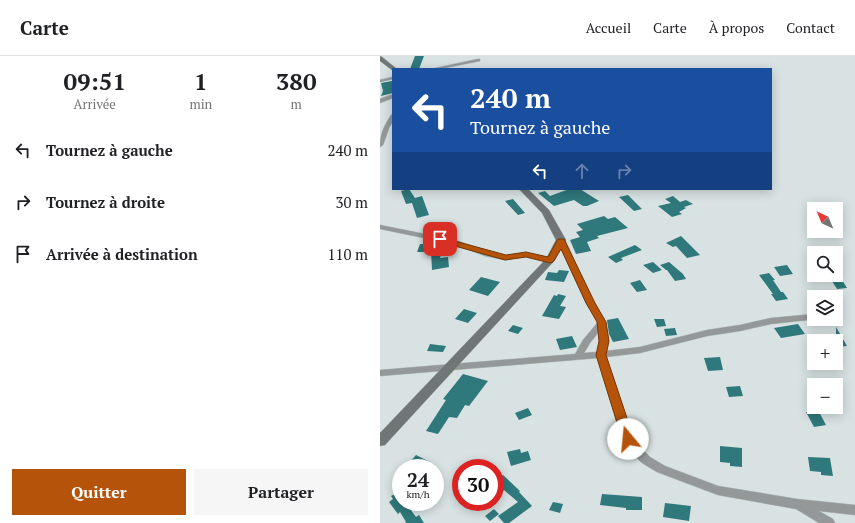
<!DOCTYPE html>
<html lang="fr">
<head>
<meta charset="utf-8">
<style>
  body { margin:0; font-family:"PT Serif",serif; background:#f6f6f6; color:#202124; height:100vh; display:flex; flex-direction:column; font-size:15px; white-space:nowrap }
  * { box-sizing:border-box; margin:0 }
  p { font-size:13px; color:#757577 }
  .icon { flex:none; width:22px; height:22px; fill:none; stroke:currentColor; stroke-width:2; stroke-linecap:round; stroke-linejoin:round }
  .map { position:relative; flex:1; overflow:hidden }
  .side { display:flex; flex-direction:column; background:#fff; width:380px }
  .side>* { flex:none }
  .guide { position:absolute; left:12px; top:12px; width:380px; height:122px; border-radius:0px; box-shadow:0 2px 10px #0003; background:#1a4fa0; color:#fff; overflow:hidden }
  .needle { width:26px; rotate:316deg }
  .fabs { position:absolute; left:427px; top:146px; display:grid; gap:8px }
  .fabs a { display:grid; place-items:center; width:36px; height:36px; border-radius:0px; background:#fff; box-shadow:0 2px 10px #0003; font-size:20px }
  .speed { position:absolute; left:12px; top:403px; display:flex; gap:8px; font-size:20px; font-weight:700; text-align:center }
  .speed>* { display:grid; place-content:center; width:52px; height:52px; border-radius:50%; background:#fff; box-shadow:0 2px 10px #0003; line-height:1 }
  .speed small { font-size:10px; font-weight:400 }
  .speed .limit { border:6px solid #d22; background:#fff; color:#111 }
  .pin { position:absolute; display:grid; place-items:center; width:34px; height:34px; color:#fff; margin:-17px; border-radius:8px; box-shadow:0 2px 6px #0006 }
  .me { position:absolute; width:44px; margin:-22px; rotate:343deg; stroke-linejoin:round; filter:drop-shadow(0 0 3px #0008) }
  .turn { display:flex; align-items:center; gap:14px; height:84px; padding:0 12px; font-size:18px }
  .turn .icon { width:52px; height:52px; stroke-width:2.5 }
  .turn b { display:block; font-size:28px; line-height:34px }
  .lanes { display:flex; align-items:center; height:38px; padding:0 12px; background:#0003; justify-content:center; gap:20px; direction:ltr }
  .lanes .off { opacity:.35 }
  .eta { display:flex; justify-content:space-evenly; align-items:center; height:68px; text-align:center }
  .eta b { font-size:24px; font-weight:700; line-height:28px }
  .action { display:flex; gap:8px; margin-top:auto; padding:8px 12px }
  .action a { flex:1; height:46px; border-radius:0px; background:#b45309; color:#fff; font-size:16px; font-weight:700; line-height:46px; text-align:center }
  .action a+a { background:#f6f6f6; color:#202124 }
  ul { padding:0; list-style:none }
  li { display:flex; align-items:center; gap:12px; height:52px; padding:0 12px }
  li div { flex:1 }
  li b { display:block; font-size:15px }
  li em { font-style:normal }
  header { display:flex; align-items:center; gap:24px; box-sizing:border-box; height:56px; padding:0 20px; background:#fff; border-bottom:1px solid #e0e0e0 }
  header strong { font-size:19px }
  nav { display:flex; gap:22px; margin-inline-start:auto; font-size:14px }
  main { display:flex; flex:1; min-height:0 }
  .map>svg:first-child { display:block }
  .building { fill:#2f787b }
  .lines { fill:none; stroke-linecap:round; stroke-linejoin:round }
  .street-casing { stroke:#b4bdbd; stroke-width:1 }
  .secondary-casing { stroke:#b4bdbd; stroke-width:1 }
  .street { fill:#949898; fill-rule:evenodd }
  .secondary { fill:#707676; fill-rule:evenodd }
  .route { fill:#b45309; stroke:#753606 }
</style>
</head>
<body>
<header>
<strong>Carte</strong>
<nav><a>Accueil</a><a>Carte</a><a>À propos</a><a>Contact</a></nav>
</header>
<main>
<section class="side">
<div class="eta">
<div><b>09:51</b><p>Arrivée</p></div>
<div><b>1</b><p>min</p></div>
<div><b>380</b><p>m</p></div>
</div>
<ul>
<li><svg class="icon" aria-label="left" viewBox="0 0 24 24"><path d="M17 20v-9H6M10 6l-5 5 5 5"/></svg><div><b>Tournez à gauche</b></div><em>240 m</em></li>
<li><svg class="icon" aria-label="right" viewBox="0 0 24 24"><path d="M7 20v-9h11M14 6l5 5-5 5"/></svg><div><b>Tournez à droite</b></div><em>30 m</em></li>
<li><svg class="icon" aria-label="arrive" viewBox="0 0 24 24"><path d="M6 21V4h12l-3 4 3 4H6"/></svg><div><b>Arrivée à destination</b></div><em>110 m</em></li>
</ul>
<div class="action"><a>Quitter</a><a>Partager</a></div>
</section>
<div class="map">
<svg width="475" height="467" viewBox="0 0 475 467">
  <rect width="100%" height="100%" fill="#d8e2e2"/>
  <path class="building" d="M35,0H44L39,13H30Z
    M12,25L13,37L1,40L3,35L1,27Z
    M29,133L35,142L42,140L49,159L37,162L32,147L26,148L21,135Z
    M189,133H200L219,145L207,150H203L194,144L174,150L158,137L165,135L170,140Z
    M248,139L262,153L254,155L239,141Z
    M293,140L300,146L306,144L313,148L304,151L306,152L299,156L302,158L292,161L278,150L291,147L285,143Z
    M133,143L145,157L138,159L125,145Z
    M224,160L228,163L235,161L248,172L217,180L219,182L207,186L211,195L196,198L190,184L200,181L196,176L203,174L197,168Z
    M301,180L320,199L307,202L296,190L293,191L286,187Z
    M40,188H65L60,202L68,201L69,211L52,214L51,196H37Z
    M255,189L262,194L241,202L243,204L236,207L228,201Z
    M273,206L282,214L273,217L263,209Z
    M289,206L303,218L306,223L295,225L287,214H286L280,209Z
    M407,209L413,218L400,220L394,211Z
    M179,214L189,215L184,226L165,224L168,216L177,217Z
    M389,217L395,224H393L401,236H403L408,243L396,245L391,238H393L379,219Z
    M101,221L120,226L108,240L89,234Z
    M260,224L267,234L257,236L250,227Z
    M462,224L467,232L457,233L452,225Z
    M178,238L186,240L180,250L186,251L179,263L162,260L174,239L177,240Z
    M84,253L97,257L88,267L75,263Z
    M238,262L249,283L233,286L229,278L227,264Z
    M274,263H284L286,270L277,271Z
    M418,268L425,278L401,282L394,272Z
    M133,269L143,272L138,278L128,275Z
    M456,271L467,290L456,291Z
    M295,272L297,279L286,280L284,273Z
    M192,280L197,291L180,294L176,283Z
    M50,288L66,290L63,296L47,295Z
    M340,301L343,314L328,315L324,302Z
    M83,318L108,325L89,350L85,349L77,362L69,361L58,378L46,375L66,344L63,343Z
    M360,330L363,340L349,341L346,331Z
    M148,352L152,359L139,364L135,357Z
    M438,354L446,369L434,371L426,356Z
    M340,390L362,392V411L350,410V407L340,406Z
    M140,393L141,397L148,395L151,404L131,410L127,396Z
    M36,399L50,406L45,412H35L28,408Z
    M428,401L450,402L453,420L441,419V416L430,415Z
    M123,419L140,435L139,436L152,450L129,467H124L118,460L138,446L124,434L115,441V425Z
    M21,435V446H25L36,461L39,459L44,467H25L26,466L20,456L18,458L9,446L13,443L11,440Z
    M222,438L262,441V454H246V452L220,449Z
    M173,446L183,448L180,457L169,454Z
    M285,447L311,450L309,465L283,461Z
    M114,453L119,458L110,465L105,460Z"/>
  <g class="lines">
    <defs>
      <path id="street" d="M98,3H100V5L60,13H51Z
        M13,21V23L0,26V24Z
        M13,38V42L0,47V43Z
        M13,58V65L9,72L3,89L0,91C0,78 4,70 11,59Z
        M0,169L75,184L110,196L125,200L146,197L173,202L174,204L170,206L146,201L125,204L105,200L73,188L0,173Z
        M178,182H181L185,184L214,247L226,266L228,285L226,295L260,291L327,274L360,269L391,262L434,258V263H437L391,268L360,275L327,280L260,297L226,301L253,382L260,391L270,401L285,410L338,430L417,443L475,449V459L439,455L453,463L455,467H439L416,453L338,439L277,416L262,407L252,397L243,383L218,302L0,320V314L195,298L203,284L218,266L206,247L177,184ZM219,276L220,285L217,296L204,297L210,287Z"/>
      <path id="secondary" d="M0,0L2,1L17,13L12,14L0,5Z
        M139,133H148L169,154L186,184L175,204L5,389L0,390V377L166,203L176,184L162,157Z"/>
    </defs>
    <use href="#street" class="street-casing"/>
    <use href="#secondary" class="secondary-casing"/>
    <use href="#street" class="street"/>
    <use href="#secondary" class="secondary"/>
  </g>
  <path class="route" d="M60,181L126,199L146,196L168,201L178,183H184L215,247L226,266L229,285L226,299L254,383L252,386L248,387L244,386L242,383L216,299L219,285L217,266L206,247L181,193L173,206L170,207L146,201L125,204L57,185L56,183L57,182Z"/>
</svg>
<div class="fabs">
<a><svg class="needle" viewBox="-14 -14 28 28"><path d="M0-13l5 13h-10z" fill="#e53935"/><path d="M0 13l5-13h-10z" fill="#757577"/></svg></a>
<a><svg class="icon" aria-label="search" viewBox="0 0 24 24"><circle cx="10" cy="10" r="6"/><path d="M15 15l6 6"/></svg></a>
<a><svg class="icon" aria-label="layers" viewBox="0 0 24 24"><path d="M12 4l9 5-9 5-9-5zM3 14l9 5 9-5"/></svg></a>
<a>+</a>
<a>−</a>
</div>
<div class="speed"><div>24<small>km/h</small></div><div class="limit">30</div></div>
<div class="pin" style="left:60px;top:183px;background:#d93025"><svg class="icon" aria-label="arrive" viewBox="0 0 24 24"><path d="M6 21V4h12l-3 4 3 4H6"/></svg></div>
<svg class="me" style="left:248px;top:383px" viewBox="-20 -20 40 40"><circle r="19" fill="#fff"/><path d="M0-13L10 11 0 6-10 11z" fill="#b45309"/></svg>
<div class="guide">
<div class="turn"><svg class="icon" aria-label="left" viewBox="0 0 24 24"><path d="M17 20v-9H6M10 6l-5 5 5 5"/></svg><div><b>240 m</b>Tournez à gauche</div></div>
<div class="lanes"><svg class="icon" aria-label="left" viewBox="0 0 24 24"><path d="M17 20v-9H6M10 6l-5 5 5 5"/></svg><svg class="icon off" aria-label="ahead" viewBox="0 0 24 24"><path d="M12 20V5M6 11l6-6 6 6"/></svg><svg class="icon off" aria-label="right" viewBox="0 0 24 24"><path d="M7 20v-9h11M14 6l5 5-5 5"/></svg></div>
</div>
</div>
</main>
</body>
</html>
